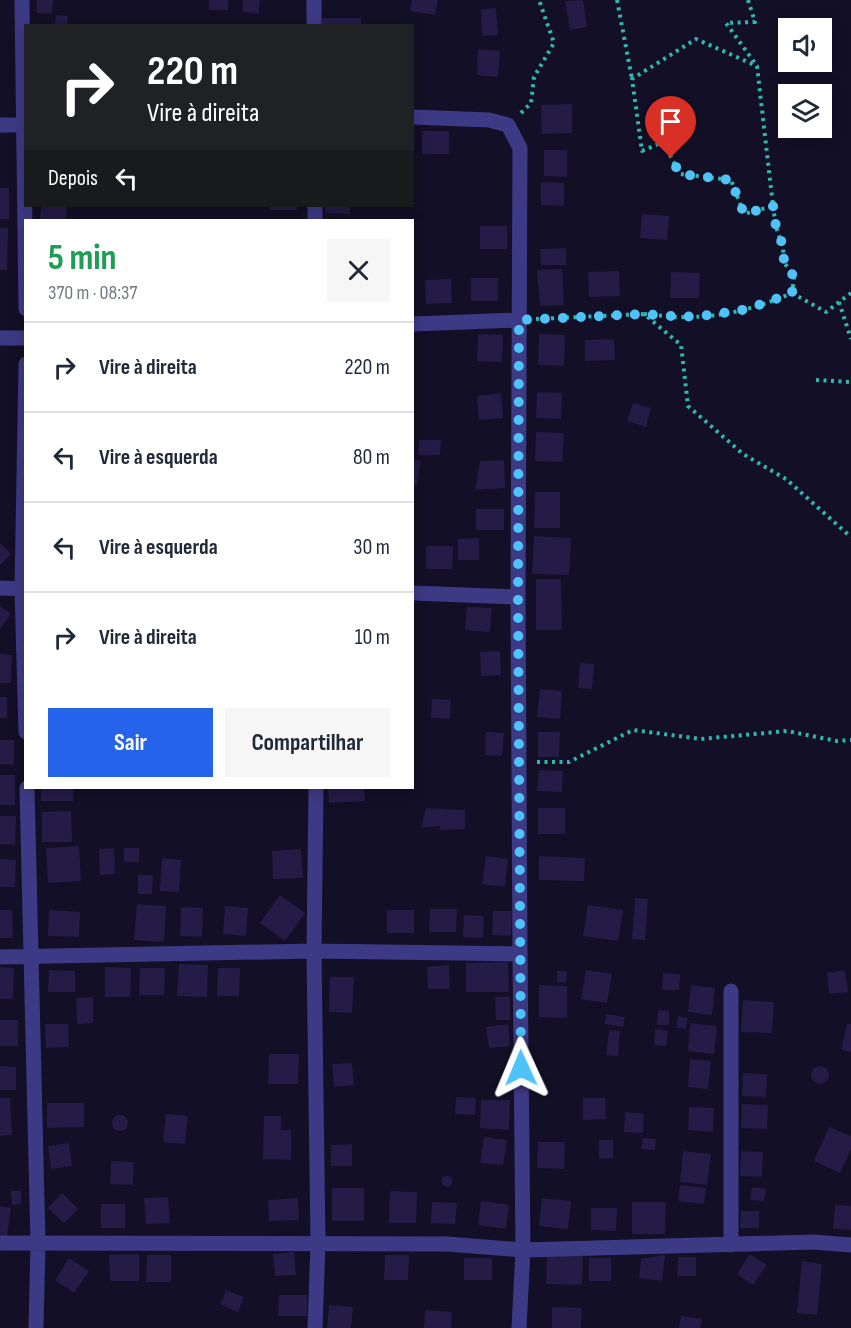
<!DOCTYPE html>
<html lang="pt">
<head>
<meta charset="utf-8">
<style>
  body { margin:0; font-family:"Sofia Sans Condensed",sans-serif; background:#f6f6f7; color:#1f2937; height:100vh; display:flex; flex-direction:column; font-size:22px; white-space:nowrap }
  * { box-sizing:border-box; margin:0 }
  p { font-size:20px; color:#747a83 }
  .icon { flex:none; width:33px; height:33px; fill:none; stroke:currentColor; stroke-width:2; stroke-linecap:round; stroke-linejoin:round }
  .map { position:relative; flex:1; overflow:hidden }
  .sheet { position:absolute; left:24px; top:219px; width:390px; height:570px; display:flex; flex-direction:column; background:#fff; border-radius:0px; box-shadow:0 3px 15px #0003 }
  .sheet>* { flex:none }
  .banner { position:absolute; left:24px; top:24px; width:390px; height:183px; border-radius:0px; box-shadow:0 3px 15px #0003; background:#202124; color:#fff; overflow:hidden }
  .buttons { position:absolute; left:778px; top:18px; display:grid; gap:12px }
  .buttons a { display:grid; place-items:center; width:54px; height:54px; border-radius:0px; background:#fff; box-shadow:0 3px 15px #0003; font-size:30px }
  .pin { position:absolute; display:grid; place-items:center; width:51px; height:51px; color:#fff; margin:-62px -26px; border-radius:50% 50% 50% 0; rotate:-45deg; box-shadow:0 0 6px #0007 }
  .pin .icon { rotate:45deg }
  .me { position:absolute; width:66px; margin:-33px; rotate:359deg; stroke-linejoin:round; filter:drop-shadow(0 0 4px #0008) }
  .turn { display:flex; align-items:center; gap:21px; height:126px; padding:0 24px; font-size:27px }
  .turn .icon { width:78px; height:78px; stroke-width:2.5 }
  .turn b { display:block; font-size:42px; line-height:51px }
  .then { display:flex; align-items:center; height:57px; padding:0 24px; background:#0003; gap:12px; font-size:22px }
  .round { display:grid; place-items:center; flex:none; width:63px; height:63px; border-radius:0px; background:#f6f6f7 }
  .head { display:flex; align-items:center; justify-content:space-between; height:102px; padding:0 24px }
  h1 { font-size:36px; font-weight:700; line-height:45px; color:#1e9e55 }
  .action { display:flex; gap:12px; margin-top:auto; padding:12px 24px }
  .action a { flex:1; height:69px; border-radius:0px; background:#2563eb; color:#fff; font-size:24px; font-weight:700; line-height:69px; text-align:center }
  .action a+a { background:#f6f6f7; color:#1f2937 }
  ul { padding:0; list-style:none }
  li { display:flex; align-items:center; gap:18px; height:90px; padding:0 24px; border-top:2px solid #e0e1e3 }
  li div { flex:1 }
  li b { display:block; font-size:22px }
  li em { font-style:normal }
  .map>svg:first-child { display:block }
  .building { fill:#241b47 }
  .lines { fill:none; stroke-linecap:round; stroke-linejoin:round }
  .path { stroke:#2fb8b0; stroke-width:4; stroke-dasharray:3 4.5; stroke-linecap:butt }
  .minor { stroke:#3d3a85; stroke-width:15 }
  .route { stroke:#4fc3f7; stroke-width:10; stroke-dasharray:0 18 }
</style>
</head>
<body>
<div class="map">
<svg width="851" height="1328" viewBox="0 0 851 1328">
  <rect width="100%" height="100%" fill="#130f26"/>
  <path class="building" d="M37,0H53L52,14L37,13Z
    M209,0H228V10H209Z
    M243,0H260L259,14L243,12Z
    M412,0H438L435,15L410,11Z
    M583,0L587,27L570,30L565,1Z
    M496,8L498,35L482,36L481,9Z
    M56,15L68,16L67,26H55Z
    M322,18H361V26H322Z
    M478,49L500,51L498,77L477,75Z
    M572,104V133L542,134L541,105Z
    M422,131H449V154H422Z
    M544,150H567V177L544,176Z
    M541,182L564,183V206L541,205Z
    M0,188H9V219H0Z
    M41,206H67L66,220H40Z
    M270,206H297V210H270Z
    M325,206H350V214L325,213Z
    M642,214L669,216L667,240L640,238Z
    M480,226H507V249H480Z
    M0,228H8L7,270H0Z
    M566,248V265H541L540,249Z
    M562,269L564,305L540,306L537,270Z
    M619,271L620,296L589,297L588,272Z
    M671,272L700,273L699,298H670Z
    M471,278H498V301H471Z
    M451,279L452,303L426,304L425,280Z
    M478,334L503,335L502,362L477,361Z
    M539,334L565,335L564,366L538,365Z
    M614,339L615,360L585,361V340Z
    M537,392L562,393L561,419L536,418Z
    M501,393L503,418L479,420L477,396Z
    M633,403L651,408L646,427L627,421Z
    M536,432L564,433L562,462L535,461Z
    M419,440H441L440,455H418Z
    M412,459L421,461L417,486L412,485Z
    M504,460L505,488L475,490L480,461Z
    M535,492H560V528H534Z
    M476,509H504V530H476Z
    M534,536L571,538L569,575L532,574Z
    M479,538V560H458V539Z
    M0,543L11,554L0,565Z
    M426,546H453L452,569H426Z
    M536,579H561L562,630H536Z
    M0,606L11,614L0,629Z
    M467,607L492,608L490,632L465,630Z
    M500,651L501,675L481,676L480,652Z
    M0,654L12,655L11,683H0Z
    M580,663L594,664L592,689L578,688Z
    M540,689L562,691L560,719L537,717Z
    M0,697H7V718H0Z
    M432,699L451,700L450,719L431,718Z
    M486,732L504,733L502,756L485,755Z
    M538,732H560L559,757H538Z
    M0,740H14V765L0,764Z
    M539,770L563,771L562,792L537,791Z
    M0,775H15V805H0Z
    M41,788H73V801H41Z
    M328,788H364L365,801L329,803Z
    M426,808L465,810V829L441,830L440,826L421,828Z
    M538,808H565V834H538Z
    M71,811L72,842H42V812Z
    M0,816H16L15,845L0,844Z
    M79,846L81,881L48,883L46,848Z
    M114,848L115,874L100,875L99,849Z
    M124,848H139V862H124Z
    M301,849L303,878L273,879L272,851Z
    M486,856L508,859L505,887L482,884Z
    M539,856L585,858L584,881L539,880Z
    M162,858L181,860L179,892L160,891Z
    M0,859L16,860L15,887H0Z
    M138,875H153L152,894H138Z
    M280,895L305,913L285,941L260,923Z
    M635,898L648,899L645,940L632,939Z
    M137,904L166,906L164,942L134,940Z
    M588,905L623,910L618,941L583,936Z
    M225,906L248,908L246,936L223,934Z
    M181,907L203,908L202,937L180,936Z
    M430,909H457L456,932H429Z
    M0,910H12L13,938H0Z
    M49,910L80,912L79,937L48,936Z
    M387,910H414V933H387Z
    M493,911H512L511,936L492,935Z
    M464,915L484,916L483,938L463,937Z
    M508,962L509,992H466V963Z
    M179,964L208,965L207,997L177,996Z
    M449,965L450,989H428L427,967Z
    M0,967L14,968L13,999H0Z
    M105,967L131,968L130,997H105Z
    M140,968H165L164,995H139Z
    M218,968H240L239,996H217Z
    M49,970L75,971V992H48Z
    M586,970L612,974L607,1003L581,999Z
    M845,970L848,992L829,994L827,973Z
    M557,971H567L566,983L557,982Z
    M663,973L680,974L679,990H662Z
    M330,977H354L352,1013L329,1012Z
    M539,985L567,986V1018L539,1017Z
    M691,985L715,988L712,1015L688,1012Z
    M93,997V1023L77,1024L76,998Z
    M495,997H510V1020H496Z
    M743,1000L774,1002L772,1033L741,1032Z
    M658,1010L669,1011V1025H657Z
    M606,1014L625,1017L623,1027L605,1024Z
    M678,1016L688,1018L686,1029L676,1028Z
    M0,1020H18V1046H0Z
    M690,1023L717,1026L714,1054L688,1051Z
    M45,1024H68L69,1047L46,1048Z
    M508,1024L510,1046L489,1048L486,1027Z
    M847,1024H851V1052L841,1050Z
    M655,1029L668,1031L666,1046L654,1045Z
    M609,1030L620,1031L618,1056L606,1055Z
    M269,1054H299L298,1084H268Z
    M690,1059L711,1061L708,1089L688,1087Z
    M352,1063L354,1085L334,1087L332,1064Z
    M0,1066L16,1067V1090H0Z
    M811 1075a9 9 0 1 1 18 0a9 9 0 1 1-18 0Z
    M743,1073L767,1074L766,1097L742,1096Z
    M456,1097L476,1098L475,1115L455,1114Z
    M0,1098H10L12,1135L0,1136Z
    M583,1098H605L606,1119L583,1120Z
    M481,1100H510L509,1130L480,1128Z
    M47,1103H84V1127L47,1128Z
    M742,1104L768,1105L767,1129L741,1128Z
    M689,1107L714,1108L713,1132L688,1130Z
    M625,1112L644,1114L643,1133L624,1132Z
    M166,1114L188,1116L185,1144L163,1142Z
    M112 1123a8 8 0 1 1 16 0a8 8 0 1 1-16 0Z
    M264,1116H281V1130H291V1160L263,1159Z
    M829,1127L851,1136V1149L840,1173L814,1161Z
    M484,1137L507,1140L503,1165L480,1163Z
    M643,1138L656,1139L655,1150L641,1149Z
    M599,1140H613V1158L599,1159Z
    M538,1142H565L564,1169L537,1168Z
    M69,1143L72,1166L51,1169L48,1146Z
    M352,1144V1166H331V1145Z
    M683,1151L711,1154L707,1185L680,1182Z
    M741,1151L763,1152L762,1177L740,1176Z
    M111,1161L134,1162L133,1185L110,1184Z
    M441.5 1181a5.5 5.5 0 1 1 11 0a5.5 5.5 0 1 1-11 0Z
    M680,1185L706,1188L704,1204L678,1201Z
    M752,1187L766,1189L764,1201L750,1200Z
    M332,1188H364V1221H332Z
    M11,1191H21V1204L12,1205Z
    M390,1191L417,1192L416,1223H389Z
    M62,1193L78,1209L64,1223L48,1208Z
    M168,1197L170,1223L146,1224L144,1198Z
    M298,1198L299,1220L269,1221L268,1200Z
    M542,1198L571,1201L568,1229L539,1226Z
    M481,1201L509,1205L506,1229L478,1225Z
    M432,1202L457,1203L455,1224L431,1223Z
    M632,1202H666L665,1234H632Z
    M101,1204H125V1228H101Z
    M835,1205L851,1206V1230L833,1229Z
    M0,1206L11,1208L7,1236L0,1235Z
    M591,1208H617L616,1231L591,1230Z
    M741,1211H759V1228H740Z
    M294,1252L296,1275L275,1276L273,1254Z
    M139,1254V1281H110L109,1255Z
    M750,1254L767,1265L753,1285L737,1274Z
    M147,1255H171V1282H146Z
    M385,1255H409L408,1280H384Z
    M547,1255L583,1256L582,1285L546,1284Z
    M665,1255L662,1281L639,1278L641,1259Z
    M678,1257H696V1276H677Z
    M69,1258L89,1271L74,1293L55,1280Z
    M464,1258H492V1280H464Z
    M589,1258H611V1281H589Z
    M802,1261L822,1264L817,1315L797,1313Z
    M226,1290L244,1297L238,1312L220,1304Z
    M279,1295H307V1316H278Z
    M329,1305L353,1307L351,1328H327Z
    M552,1307L582,1308L581,1328H552Z
    M425,1310L452,1312L451,1328H424Z
    M681,1316L702,1319L700,1328H679Z"/>
  <g class="lines">
    <path class="path" d="M617,0L632,79
      M748,0L755,22L726,23L757,66L773,206L744,214L731,180L680,174L663,142L642,151L632,79L696,39L757,66
      M521,113L531,103L534,77L554,43L539,0
      M773,206L776,227L783,247L784,262L794,277L792,293
      M792,293L826,312L851,293
      M839,302L851,339
      M644,314C657,315 669,317 682,317C720,318 758,308 792,293
      M536,319L644,314L681,345L688,406L743,454L786,479L851,537
      M816,380L851,382
      M537,762H569L633,730L701,739L787,731L837,741L851,740"/>
    <path class="minor" d="M22,0L26,309
      M314,0V26
      M412,117L489,120L508,125L520,148L518,597L520,954L523,1250L519,1328
      M0,125H26
      M315,206V220
      M412,324L519,320
      M0,338H26
      M26,364L22,589L26,732
      M0,588L26,589
      M412,593L518,597
      M27,788L38,1243L36,1328
      M0,957L314,951L520,954
      M731,991V1245
      M0,1243L447,1244L523,1250L814,1242L851,1245
      M315,1328L318,1243L314,951L316,788"/>
  </g>
  <g class="lines">
    <path class="route" d="M521,1068L518,597L519,320L644,314L683,317L710,315L748,309L792,293L794,277L784,262L783,246L776,227L773,206L744,214L731,180L680,174L671,158"/>
  </g>
</svg>
<div class="buttons">
<a><svg class="icon" aria-label="sound" viewBox="0 0 24 24"><path d="M4 9h4l5-4v14l-5-4H4zM17 9q2 3 0 6"/></svg></a>
<a><svg class="icon" aria-label="layers" viewBox="0 0 24 24"><path d="M12 4l9 5-9 5-9-5zM3 14l9 5 9-5"/></svg></a>
</div>
<div class="pin" style="left:671px;top:158px;background:#d93025"><svg class="icon" aria-label="arrive" viewBox="0 0 24 24"><path d="M6 21V4h12l-3 4 3 4H6"/></svg></div>
<svg class="me" style="left:521px;top:1068px" viewBox="-20 -20 40 40"><path d="M0-17L14 15 0 8-14 15z" fill="#4fc3f7" stroke="#fff" stroke-width="4"/></svg>
<div class="banner">
<div class="turn"><svg class="icon" aria-label="right" viewBox="0 0 24 24"><path d="M7 20v-9h11M14 6l5 5-5 5"/></svg><div><b>220 m</b>Vire à direita</div></div>
<div class="then">Depois<svg class="icon" aria-label="left" viewBox="0 0 24 24"><path d="M17 20v-9H6M10 6l-5 5 5 5"/></svg></div>
</div>
<section class="sheet">
<div class="head"><div><h1>5 min</h1><p>370 m · 08:37</p></div><a class="round"><svg class="icon" aria-label="close" viewBox="0 0 24 24"><path d="M6 6l12 12M18 6L6 18"/></svg></a></div>
<ul>
<li><svg class="icon" aria-label="right" viewBox="0 0 24 24"><path d="M7 20v-9h11M14 6l5 5-5 5"/></svg><div><b>Vire à direita</b></div><em>220 m</em></li>
<li><svg class="icon" aria-label="left" viewBox="0 0 24 24"><path d="M17 20v-9H6M10 6l-5 5 5 5"/></svg><div><b>Vire à esquerda</b></div><em>80 m</em></li>
<li><svg class="icon" aria-label="left" viewBox="0 0 24 24"><path d="M17 20v-9H6M10 6l-5 5 5 5"/></svg><div><b>Vire à esquerda</b></div><em>30 m</em></li>
<li><svg class="icon" aria-label="right" viewBox="0 0 24 24"><path d="M7 20v-9h11M14 6l5 5-5 5"/></svg><div><b>Vire à direita</b></div><em>10 m</em></li>
</ul>
<div class="action"><a>Sair</a><a>Compartilhar</a></div>
</section>
</div>
</body>
</html>
